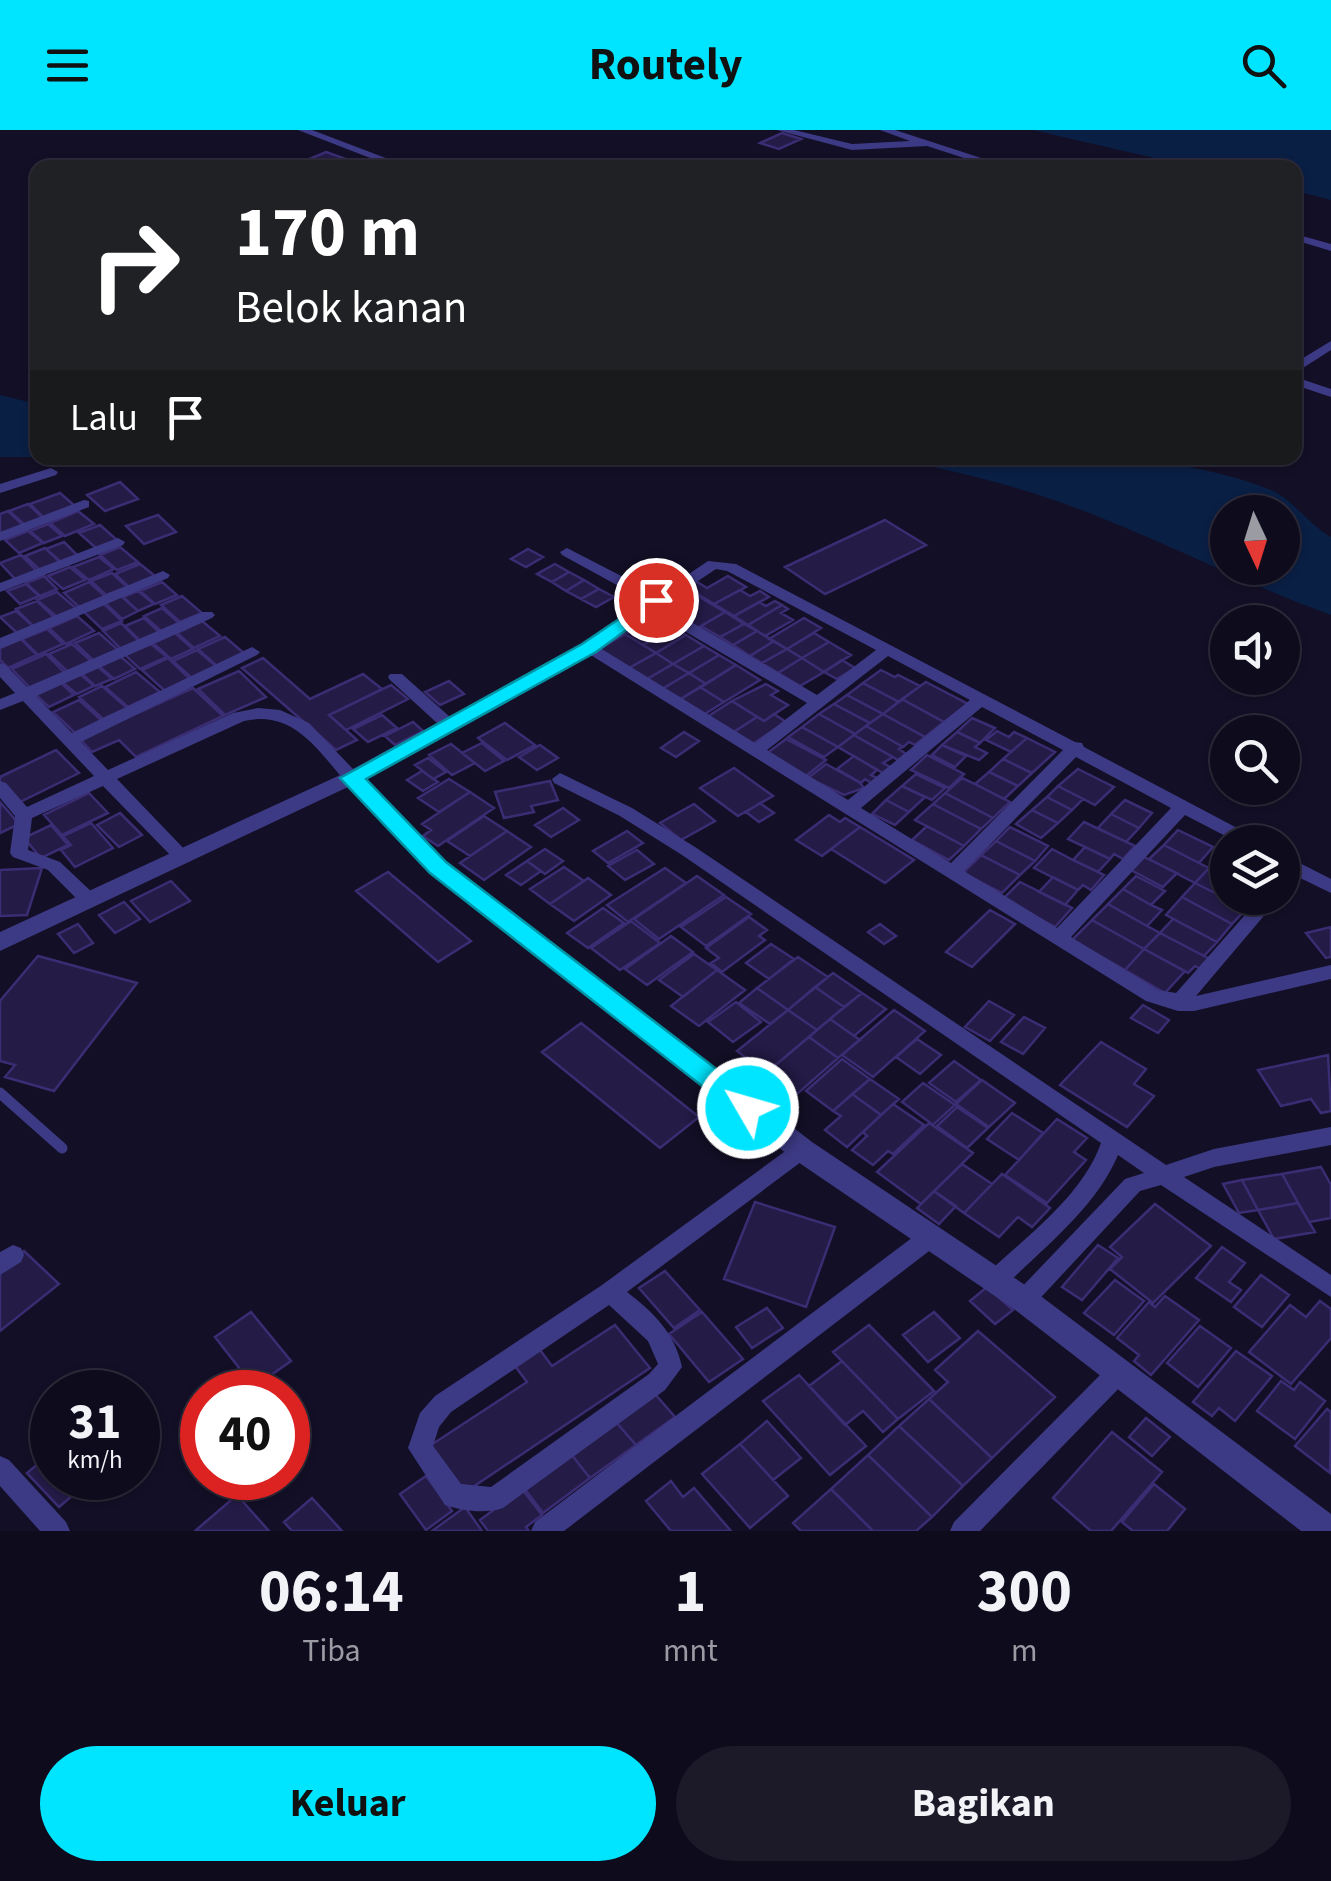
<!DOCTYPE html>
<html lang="id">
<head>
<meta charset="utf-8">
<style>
  body { margin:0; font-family:"Source Sans 3",sans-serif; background:#1c1929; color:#f1f3f6; height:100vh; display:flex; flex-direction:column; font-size:38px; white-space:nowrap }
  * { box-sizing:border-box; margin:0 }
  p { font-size:32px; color:#9b9ba3 }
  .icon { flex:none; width:55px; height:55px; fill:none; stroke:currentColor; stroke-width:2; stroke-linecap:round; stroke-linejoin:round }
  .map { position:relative; height:1401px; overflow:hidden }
  .drawer { display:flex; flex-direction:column; background:#0e0b1c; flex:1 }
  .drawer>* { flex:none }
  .top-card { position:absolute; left:30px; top:30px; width:1272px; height:305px; border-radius:20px; box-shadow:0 2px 8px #0004,0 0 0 2px #2e2b3b; background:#202124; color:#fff; overflow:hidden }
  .needle { width:65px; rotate:176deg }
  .tools { position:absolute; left:1210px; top:365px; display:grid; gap:20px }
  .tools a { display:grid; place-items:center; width:90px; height:90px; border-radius:50%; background:#0e0b1c; box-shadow:0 2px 8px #0004,0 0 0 2px #2e2b3b; font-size:50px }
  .speed { position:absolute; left:30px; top:1240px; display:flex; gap:20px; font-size:50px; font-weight:700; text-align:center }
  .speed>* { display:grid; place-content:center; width:130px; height:130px; border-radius:50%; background:#0e0b1c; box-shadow:0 2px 8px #0004,0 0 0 2px #2e2b3b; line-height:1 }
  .speed small { font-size:25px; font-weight:400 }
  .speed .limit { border:15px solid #d22; background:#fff; color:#111 }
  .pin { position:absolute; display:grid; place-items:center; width:85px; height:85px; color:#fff; margin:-42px; border:5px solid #fff; border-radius:50%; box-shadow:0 2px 10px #0007 }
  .me { position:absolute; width:110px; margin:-55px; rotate:308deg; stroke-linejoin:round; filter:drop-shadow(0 0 8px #0008) }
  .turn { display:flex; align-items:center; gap:35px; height:210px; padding:0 40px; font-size:45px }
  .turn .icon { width:130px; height:130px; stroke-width:2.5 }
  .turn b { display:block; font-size:70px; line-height:85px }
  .then { display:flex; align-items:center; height:95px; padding:0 40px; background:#0003; gap:20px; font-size:38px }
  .eta { display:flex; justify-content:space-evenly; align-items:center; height:170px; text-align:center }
  .eta b { font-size:60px; font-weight:700; line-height:70px }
  .cta { display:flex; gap:20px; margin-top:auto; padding:20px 40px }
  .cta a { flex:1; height:115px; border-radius:60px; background:#00e5ff; color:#111; font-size:40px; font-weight:700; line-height:115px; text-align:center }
  .cta a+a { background:#1c1929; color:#f1f3f6 }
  header { display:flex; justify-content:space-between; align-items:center; height:130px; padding:0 40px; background:#00e5ff; color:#111; font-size:45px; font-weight:700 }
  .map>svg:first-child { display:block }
  .water { fill:#0a1f44; fill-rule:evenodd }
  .building { fill:#241b47; stroke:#3b2d73; stroke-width:2.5 }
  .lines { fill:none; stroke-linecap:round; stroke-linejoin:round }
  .service { stroke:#3d3a85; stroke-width:11 }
  .minor { fill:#3d3a85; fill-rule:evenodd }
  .tertiary { fill:#3d3a85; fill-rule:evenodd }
  .route { fill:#00e5ff; stroke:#0095a6; stroke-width:2.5 }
</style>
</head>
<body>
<header><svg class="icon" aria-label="menu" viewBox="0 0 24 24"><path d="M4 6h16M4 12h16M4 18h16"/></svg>Routely<svg class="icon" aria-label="search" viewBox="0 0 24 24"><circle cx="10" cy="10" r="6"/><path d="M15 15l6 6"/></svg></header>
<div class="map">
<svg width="1331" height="1401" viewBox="0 0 1331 1401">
  <rect width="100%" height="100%" fill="#130f26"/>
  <path class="water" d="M1033,0H1331V70L1295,61V38L1193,37Z
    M0,265L37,274V327H0Z
    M884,328C1007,327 1156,314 1271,360C1293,369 1309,395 1331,407V485C1246,454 1167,413 1084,381C1019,356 952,339 884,328ZM1228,382H1282V438H1228Z"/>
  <path class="building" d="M782,3L801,9L779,19L760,13Z
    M326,22L346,29L324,38L302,32Z
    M120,352L138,369L105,381L87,365Z
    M60,363L75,376L44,388L30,374Z
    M28,374L43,388L25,395L9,381Z
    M8,381L24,396L0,404V384Z
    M78,381L94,394L65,406L50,393Z
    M158,385L176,402L144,414L126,396Z
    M885,390L926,415L825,464L785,437Z
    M48,394L62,406L44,413L30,401Z
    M100,395L117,410L96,418L79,403Z
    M28,401L43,413L19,423L5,410Z
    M64,412L78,426L61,432L46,419Z
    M120,417L138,432L117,440L100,425Z
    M45,418L60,432L40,440L25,426Z
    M528,419L543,427L526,437L511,429Z
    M21,425L38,442L16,450L0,433Z
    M99,427L114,439L89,450L73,437Z
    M140,434L155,446L129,457L115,444Z
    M555,434L569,442L552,452L537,444Z
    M70,437L85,450L63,459L48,446Z
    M569,442L584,450L566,461L552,452Z
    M112,443L127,457L106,465L91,451Z
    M44,446L57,459L40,466L26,453Z
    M728,446L746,457L714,474L686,457L697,452L707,458Z
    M584,450L599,459L581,469L566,461Z
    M89,452L106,467L80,478L64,463Z
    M162,452L177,465L155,474L140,461Z
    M26,454L39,466L20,474L7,461Z
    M599,459L614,467L596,477L581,469Z
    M740,460L750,466L760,461L769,467L734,486L714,474Z
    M138,461L154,474L138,481L123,467Z
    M57,462L77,479L57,487L37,470Z
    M676,465L685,470L696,465L725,482L696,499L657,475Z
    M121,466L138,481L122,489L105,473Z
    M182,466L202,483L180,492L161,475Z
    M37,471L55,488L34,497L16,479Z
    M775,471L782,475L748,495L734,486L759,472L766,476Z
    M104,474L122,491L102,499L84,482Z
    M782,475L788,479L781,483L793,490L765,506L748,495Z
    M162,478L179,493L161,501L144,486Z
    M16,481L34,497L18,504L0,487Z
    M725,482L744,494L720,507L701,496Z
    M77,486L94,501L66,514L49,498Z
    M656,487L673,497L643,515L625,504Z
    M144,488L159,502L140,511L125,496Z
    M804,488L821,498L787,519L769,509Z
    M202,491L220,506L194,518L177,503Z
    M121,493L139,511L121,519L103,501Z
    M744,494L757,501L733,515L720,507Z
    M673,497L686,505L656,523L643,515Z
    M47,499L63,514L38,525L22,509Z
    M757,501L774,511L750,526L733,515Z
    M99,503L118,520L94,531L75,513Z
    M175,503L193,519L171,529L153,513Z
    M814,503L829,512L802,528L787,519Z
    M625,504L656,523L629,538L599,519Z
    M686,505L704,516L673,534L656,523Z
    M225,507L245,524L218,537L198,519Z
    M21,509L37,525L8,538L0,530V518Z
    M774,511L787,519L762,533L750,526Z
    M829,512L851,525L824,542L802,528Z
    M72,514L91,531L68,542L49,524Z
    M151,514L167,527L140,539L125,525Z
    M704,516L719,525L689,543L673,534Z
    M787,519L802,528L778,543L762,533Z
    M197,520L217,537L193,549L173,531Z
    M656,523L673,534L647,549L629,538Z
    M46,524L65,543L30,558L12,539Z
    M119,525L135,539L114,549L98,535Z
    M719,525L736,535L706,554L689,543Z
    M168,528L191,550L165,561L142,540Z
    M263,528L310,569L363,544L382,559L329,585L357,610L336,620L242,538Z
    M802,528L824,542L800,556L778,543Z
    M842,530L855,538L837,549L824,542Z
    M673,534L689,543L662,559L647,549Z
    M736,535L760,550L724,572L700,557Z
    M97,536L112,549L95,556L81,543Z
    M881,540L895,547L898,545L920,556L899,572L863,553Z
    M239,541L266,567L225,585L198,559Z
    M136,542L160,562L128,577L105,557Z
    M689,543L706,554L679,570L662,559Z
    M80,544L94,556L77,564L62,552Z
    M449,551L464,564L440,575L425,562Z
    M926,552L968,574L944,592L902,569Z
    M61,553L74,565L49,577L36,565Z
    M863,553L899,572L883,584L847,565Z
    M766,554L778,561L771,565L788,575L764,591L732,571Z
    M391,555L408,569L346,600L329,585Z
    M102,556L127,578L103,589L79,567Z
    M700,557L724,572L703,585L679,570Z
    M193,558L223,586L136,627L119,610L92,622L80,609Z
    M847,565L883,584L870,593L834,574Z
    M902,569L944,592L925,607L883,584Z
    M79,570L101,590L75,603L53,582Z
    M732,571L757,587L732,603L707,587Z
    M834,574L870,593L855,604L819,584Z
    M774,584L786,592L751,615L732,603L757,587L764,591Z
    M819,584L855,604L838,617L802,597Z
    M883,584L925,607L915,615L909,612L903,617L866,596Z
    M382,585L397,598L368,612L353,599Z
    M972,588L995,598L980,613L957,602Z
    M413,592L423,601L395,615L385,606Z
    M505,593L535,615L507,630L478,608Z
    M866,596L903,617L899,619L906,624L898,630L854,605Z
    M802,597L838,617L824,627L788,607Z
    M997,601L1009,607L1014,602L1027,608L1011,622L986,610Z
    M684,602L699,611L676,627L661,618Z
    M957,602L980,613L975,617L987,623L979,630L942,615Z
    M854,605L893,627L883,633L890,637L883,643L838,617Z
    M1027,608L1055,622L1032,643L1003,629Z
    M786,609L826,630L806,646L766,624Z
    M482,613L504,631L485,641L462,623Z
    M451,614L475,633L452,645L429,625Z
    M540,615L558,628L537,640L519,627Z
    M942,615L966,626L955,637L932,625Z
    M56,620L79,643L18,673L0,654V647Z
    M927,625L964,644L949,658L911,640Z
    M854,626L877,640L871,645L879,649L873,654L865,649L861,653L837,639Z
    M428,628L446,642L433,649L415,635Z
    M1003,629L1032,643L1018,656L989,642Z
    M826,634L860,653L864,658L844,665L808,648Z
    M734,638L773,666L738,686L700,658Z
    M1078,639L1114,657L1095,675L1058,656Z
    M422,641L438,652L423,661L407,650Z
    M989,642L1018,656L1004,669L975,654Z
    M916,644L945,658L932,670L902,656Z
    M962,648L975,654L1010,672L993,688L945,663Z
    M449,649L470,662L439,682L418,668Z
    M550,651L558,670L531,676L534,682L504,688L495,662Z
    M902,656L925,667L909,682L886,670Z
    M1058,656L1083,669L1072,680L1047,667Z
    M470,662L494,678L438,716L423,706L431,700L422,694Z
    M89,663L108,683L62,705L44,685Z
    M945,663L993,688L981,699L933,674Z
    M1047,667L1072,680L1058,693L1032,680Z
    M886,670L909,682L895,695L872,684Z
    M1125,670L1152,683L1139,698L1111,684Z
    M0,672L19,694L0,703Z
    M760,673L774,683L759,692L746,682Z
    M694,674L715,691L681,710L660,693Z
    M933,674L981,699L964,716L915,690Z
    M563,678L579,690L551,707L535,695Z
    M1032,680L1058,693L1041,708L1016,694Z
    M120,683L142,705L119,717L97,695Z
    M1111,684L1139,698L1126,712L1098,698Z
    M829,685L840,692L845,688L860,697L822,726L796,710Z
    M484,686L507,701L470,726L447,711Z
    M1084,692L1135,716L1123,729L1114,724L1110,729L1068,709Z
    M91,693L113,718L75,737L61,720L71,715L63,706Z
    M51,695L68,715L41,728L24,708Z
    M927,696L964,716L949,730L912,710Z
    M860,697L914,730L885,753L831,719Z
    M1010,697L1048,716L1035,731L996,711Z
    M1178,700L1213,717L1199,733L1164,715Z
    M507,701L531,717L484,750L460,733Z
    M627,701L643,713L608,733L593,721Z
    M996,711L1035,731L1020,745L981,725Z
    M1164,715L1199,733L1209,738L1195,753L1149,729Z
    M1085,717L1110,729L1098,742L1073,730Z
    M545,719L563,731L545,744L527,731Z
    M1052,719L1073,730L1104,745L1091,760L1083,755L1078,760L1034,738Z
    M637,720L654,734L625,750L608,736Z
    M981,725L1020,745L1002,763L963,743Z
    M1142,726L1177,743L1163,757L1129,739Z
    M527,731L541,741L521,755L506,745Z
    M564,737L584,751L550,774L530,759Z
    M42,738L27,785L0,786V740Z
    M665,738L686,753L628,792L607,775Z
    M1209,738L1228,747V768H1247L1239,775L1195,753Z
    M388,742L471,811L438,832L356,761Z
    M697,746L724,765L659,809L634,789Z
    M1136,746L1165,761L1151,775L1123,759Z
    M1053,747L1078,760L1065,775L1039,762Z
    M588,748L611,765L574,791L550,774Z
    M171,751L190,771L150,792L131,771Z
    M1020,752L1072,778L1055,797L1003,769Z
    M1195,753L1239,775L1246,779L1232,794L1182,767Z
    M1123,759L1151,775L1162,780L1147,796L1108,774Z
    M726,767L751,784L706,816L681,797Z
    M1182,767L1232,794L1217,812L1166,785Z
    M124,772L140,789L115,803L99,785Z
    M1108,774L1147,796L1160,803L1144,819L1092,790Z
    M603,778L624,793L588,818L567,803Z
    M990,780L1015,794L972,837L946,822Z
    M749,787L767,800L759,806L765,810L722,842L711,833L719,828L706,818Z
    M1173,789L1217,812L1204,826L1160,803Z
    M1092,790L1144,819L1125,840L1072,810Z
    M631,791L660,813L620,840L591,818Z
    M78,794L93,813L74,823L58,804Z
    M880,794L896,806L884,814L868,802Z
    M1331,797V827L1326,828L1306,803Z
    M1160,803L1210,829L1201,839L1195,836L1188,843L1144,819Z
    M671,806L693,822L647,855L625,839Z
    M771,814L794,829L769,849L746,833Z
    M1144,819L1185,841L1165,863L1125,840Z
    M694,824L717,840L683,867L659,850Z
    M38,826L137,853L54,961L5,947L15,935L0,931V871Z
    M798,827L828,847L788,880L757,858Z
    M717,840L745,860L699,896L671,876Z
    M833,843L862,863L844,877L815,857Z
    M815,857L844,877L817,900L788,880Z
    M757,858L788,880L770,894L739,873Z
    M862,863L886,879L854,906L830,889Z
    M989,871L1014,885L990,911L965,897Z
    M736,872L761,892L733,912L708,892Z
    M1143,875L1169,890L1158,903L1131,888Z
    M788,880L817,900L766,943L737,921Z
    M894,880L925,901L873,947L842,925Z
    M1024,887L1045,898L1023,924L1001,912Z
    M830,889L860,910L838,928L809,907Z
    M581,893L699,987L660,1018L542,922Z
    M809,907L838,928L796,965L766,943Z
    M917,909L941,925L920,944L896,927Z
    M1101,912L1146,939L1134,954L1154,966L1127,997L1060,955Z
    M1328,925L1331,981L1321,983L1311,969L1281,976L1258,940Z
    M842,929L870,949L833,981L806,961Z
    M954,931L981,950L956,972L929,953Z
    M870,949L899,969L881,985L852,964Z
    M982,950L1015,973L989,997L956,974Z
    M923,953L955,975L933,995L902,972Z
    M852,964L881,985L847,1017L825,1000L841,986L833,981Z
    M893,974L924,995L893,1024L888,1021L873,1035L852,1020L867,1006L863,1002Z
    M957,977L988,998L967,1018L937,996Z
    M1012,983L1043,1003L1019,1030L987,1009Z
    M1057,989L1087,1008L1074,1022L1086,1030L1047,1073L1005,1045Z
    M929,993L973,1023L921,1074L877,1042Z
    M962,1034L992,1054L964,1083L934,1061Z
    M1321,1037L1331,1055V1088L1309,1092L1282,1044Z
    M1002,1044L1050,1078L1032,1097L1018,1087L999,1107L964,1083Z
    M1282,1044L1298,1073L1258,1080L1242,1050Z
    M1242,1050L1258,1080L1239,1083L1223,1054Z
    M934,1061L956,1076L939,1094L917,1078Z
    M755,1072L835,1097L806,1177L724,1149Z
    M1298,1073L1315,1102L1274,1109L1258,1080Z
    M1155,1074L1211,1116L1153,1173L1110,1139L1122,1127L1110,1117Z
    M1098,1115L1118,1128L1082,1170L1062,1157Z
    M1222,1117L1245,1133L1229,1152L1241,1160L1231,1172L1196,1148Z
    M24,1121L59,1154L0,1201V1140Z
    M665,1141L700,1180L674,1198L639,1158Z
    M1261,1145L1289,1165L1262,1197L1234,1177Z
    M1115,1150L1144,1171L1114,1205L1084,1183Z
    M987,1157L1013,1180L995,1194L970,1171Z
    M1165,1166L1199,1190L1151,1245L1134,1231L1139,1225L1117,1208L1149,1172L1155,1177Z
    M1320,1171L1331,1179V1208L1291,1254L1249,1222L1290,1175L1306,1187Z
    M767,1178L783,1198L752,1218L736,1197Z
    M251,1182L291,1231L254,1257L215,1207Z
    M702,1182L743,1229L709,1252L669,1204Z
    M934,1182L960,1208L928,1232L903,1205Z
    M615,1195L650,1238L464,1363L431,1315L527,1252L512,1232L537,1216L552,1236Z
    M869,1195L934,1261L898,1289L833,1222Z
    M1200,1196L1231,1218L1198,1257L1167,1233Z
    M978,1201L1055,1267L992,1328L929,1269L948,1252L935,1240Z
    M1236,1221L1272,1246L1235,1291L1219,1278L1212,1286L1193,1272Z
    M842,1231L898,1289L883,1302L863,1281L845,1295L809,1256Z
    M799,1245L866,1316L830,1345L763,1271Z
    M1281,1251L1294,1260L1300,1252L1325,1271L1295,1309L1257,1281Z
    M655,1264L675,1287L636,1315L616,1292Z
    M929,1269L992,1328L963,1356L899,1296Z
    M1327,1279L1331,1282L1330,1343L1295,1316Z
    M1146,1288L1170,1307L1152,1326L1129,1307Z
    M767,1291L801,1328L773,1350L740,1314Z
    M616,1292L636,1315L590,1348L571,1324Z
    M899,1296L963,1356L932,1387L868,1325Z
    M1112,1302L1162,1342L1111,1401H1091L1053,1368Z
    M740,1314L788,1366L750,1398L702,1344Z
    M52,1322V1348H80L86,1354L59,1377L27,1343Z
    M571,1324L590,1348L543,1383L524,1358Z
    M868,1325L932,1387L916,1401H873L831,1359Z
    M426,1346L452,1381L426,1400L400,1364Z
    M671,1351L683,1367L694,1358L731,1401H671L646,1371Z
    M1154,1354L1185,1379L1167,1401H1133L1122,1392Z
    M522,1359L542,1385L526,1397L529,1401H488L480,1390Z
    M831,1359L873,1401H801L793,1393Z
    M237,1365L269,1401H195Z
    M312,1368L342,1401H292L284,1392Z
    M465,1377L482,1401H432Z"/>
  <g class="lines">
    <path class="service" d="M0,963L62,1018"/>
    <path class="minor" d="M298,0H312L412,38H396Z
      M777,0H794L852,14L910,11L880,0H895L1012,38H995L927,16L852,20Z
      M1295,104L1331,114V121L1295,110Z
      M1331,211V220L1295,243V233Z
      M1295,247L1331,259V267L1295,255Z
      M51,338L58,342L56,345L0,363V354Z
      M84,370L89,371V377L0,411V402Z
      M118,408L125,412L123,415L0,462V453Z
      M567,418L658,465L708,431L736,434L1075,612L1082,613L1084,617L1256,708L1259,712H1237L1185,685L1071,807L1158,860L1176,863L1260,768H1279L1196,866L1331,835V849L1194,881H1178L1146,871L589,524L458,596L456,600L351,653L345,651C316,618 293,580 244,591L117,649L189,724L192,728L189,732H177L103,656L32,688L28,720L60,732L95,765L98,770L95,775H83L48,740L13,727L10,723L15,686L0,668V651L6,653L27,677L94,646L23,571L0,580V569L15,563L0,547V533L6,535L27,557L202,482H212L215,485L212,488L36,566L72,603L252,517L260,522L257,525L81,612L108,640L233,583L258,578L280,580L309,593L353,639L437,593L390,550L388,547L390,544H402L450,587L584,515L643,475L646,471L562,425L560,422ZM716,439L727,441L876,520L817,565L662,475ZM652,482L807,573L755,613L600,518ZM888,526L970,570L848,670L767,620ZM982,577L1063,620L951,733L861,678ZM1076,627L1171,678L1057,798L964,741Z
      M163,441L170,445L168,448L0,519V508Z
      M560,643L632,678L695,717L1166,1035L1214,1019L1331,997V1015L1214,1037L1184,1047L1331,1145V1167L1161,1055L1140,1061L1032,1177L1024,1180L1016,1177L1013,1170L1016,1163L1125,1049L1144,1043L1118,1025C1095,1079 1043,1118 1003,1158L995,1161L987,1158L984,1151L987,1144C1026,1106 1082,1067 1101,1013L682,725L620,686L554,653L552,649Z
      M1282,724L1331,749V763L1298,747L1288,758L1282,759Z
      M802,1011L809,1014L813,1020L809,1026L627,1162C654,1183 675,1203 682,1237L665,1260L503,1378C487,1384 461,1381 445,1375L408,1318L420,1283L435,1266L602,1155L795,1014ZM609,1175L648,1211L658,1234L649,1244L491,1357L461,1354L433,1316L439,1297L451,1282Z
      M929,1099L937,1101L940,1108L937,1115L564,1401H531L535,1392L921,1101Z
      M13,1115L21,1118L24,1125L21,1132L0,1145V1122Z
      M1117,1233L1125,1236L1129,1244L1125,1252L980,1401H950L954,1392L1109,1236Z
      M0,1326L9,1330L66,1392L70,1401H40L0,1356Z"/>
    <path class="tertiary" d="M351,640L359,642L446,731L812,1012L1034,1161L1331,1384V1401H1301L1014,1179L792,1028L430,743L348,657L0,821V802Z"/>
  </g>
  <path class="route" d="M656,464L665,470L662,474L596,522L366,649L446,732L757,970L761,978L757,985L748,988L739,985L430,743L340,648L582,514Z"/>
</svg>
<div class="tools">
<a><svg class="needle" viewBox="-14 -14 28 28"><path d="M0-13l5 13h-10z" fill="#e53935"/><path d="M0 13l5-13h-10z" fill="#9b9ba3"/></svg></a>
<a><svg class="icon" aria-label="sound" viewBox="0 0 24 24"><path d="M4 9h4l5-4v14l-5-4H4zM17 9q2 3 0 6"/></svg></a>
<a><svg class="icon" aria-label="search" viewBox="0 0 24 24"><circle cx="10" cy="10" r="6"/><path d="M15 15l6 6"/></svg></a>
<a><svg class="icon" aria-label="layers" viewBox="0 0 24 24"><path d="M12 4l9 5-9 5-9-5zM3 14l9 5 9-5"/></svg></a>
</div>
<div class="speed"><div>31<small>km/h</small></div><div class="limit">40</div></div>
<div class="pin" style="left:656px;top:470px;background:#d93025"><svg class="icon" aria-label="arrive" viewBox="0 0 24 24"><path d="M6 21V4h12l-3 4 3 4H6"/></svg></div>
<svg class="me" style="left:748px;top:978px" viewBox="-20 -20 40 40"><circle r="17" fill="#00e5ff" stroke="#fff" stroke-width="3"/><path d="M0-11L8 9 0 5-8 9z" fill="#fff"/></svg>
<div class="top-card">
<div class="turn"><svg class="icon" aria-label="right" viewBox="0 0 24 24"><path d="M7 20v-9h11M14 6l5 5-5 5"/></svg><div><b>170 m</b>Belok kanan</div></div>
<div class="then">Lalu<svg class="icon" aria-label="arrive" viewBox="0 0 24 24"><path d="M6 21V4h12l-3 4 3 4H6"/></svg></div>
</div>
</div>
<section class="drawer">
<div class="eta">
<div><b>06:14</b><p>Tiba</p></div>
<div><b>1</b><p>mnt</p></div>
<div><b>300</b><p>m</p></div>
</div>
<div class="cta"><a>Keluar</a><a>Bagikan</a></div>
</section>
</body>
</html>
